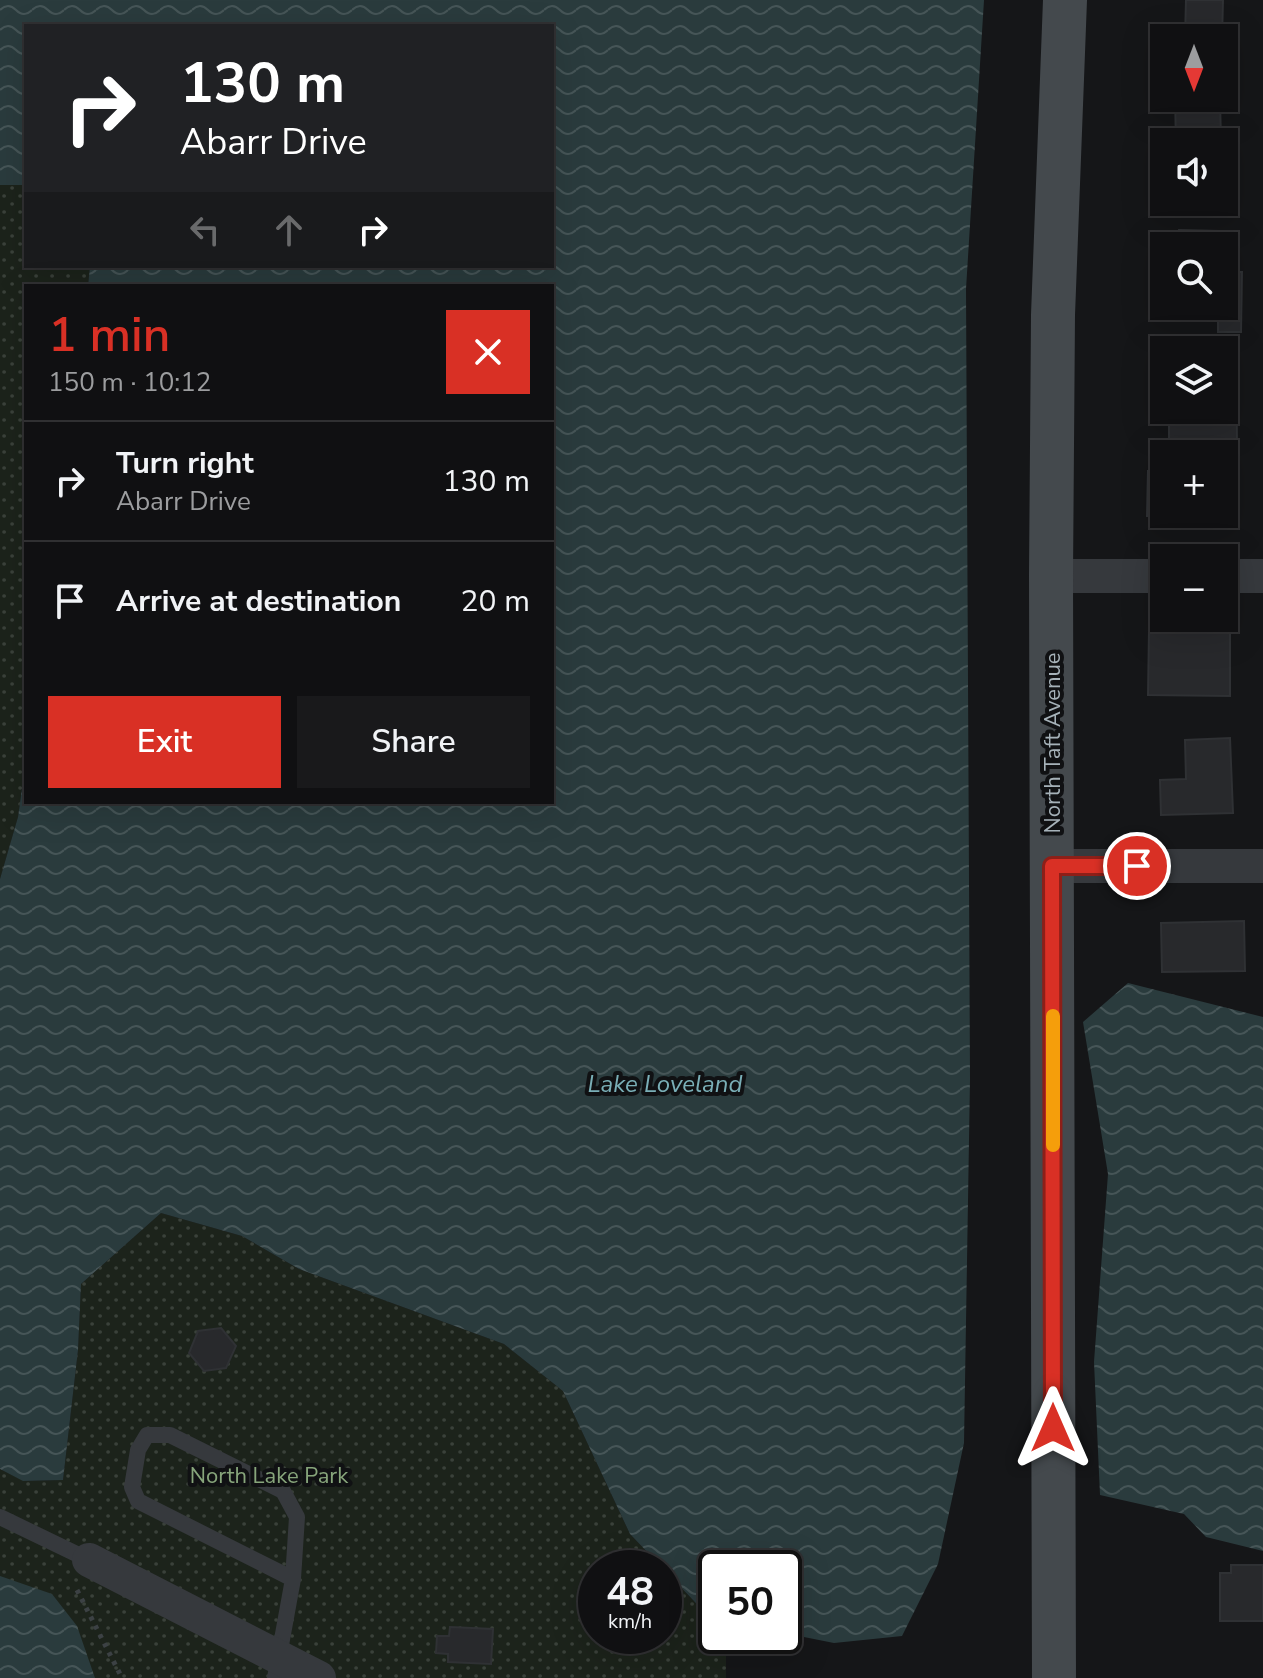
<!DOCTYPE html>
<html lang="en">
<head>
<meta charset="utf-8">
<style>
  body { margin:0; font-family:"Nunito Sans",sans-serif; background:#19191b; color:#f1f3f6; height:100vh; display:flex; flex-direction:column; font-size:30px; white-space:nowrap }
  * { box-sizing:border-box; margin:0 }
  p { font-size:26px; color:#9c9d9f }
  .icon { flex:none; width:44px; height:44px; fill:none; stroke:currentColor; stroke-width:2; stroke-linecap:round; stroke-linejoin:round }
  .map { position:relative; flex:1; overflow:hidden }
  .side { position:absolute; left:24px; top:284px; width:530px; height:520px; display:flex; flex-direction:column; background:#101012; border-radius:0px; box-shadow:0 8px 32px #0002,0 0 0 2px #303032 }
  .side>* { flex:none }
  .hud { position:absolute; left:24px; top:24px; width:530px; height:244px; border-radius:0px; box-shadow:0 8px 32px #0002,0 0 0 2px #303032; background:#202124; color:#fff; overflow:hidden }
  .needle { width:52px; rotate:180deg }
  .controls { position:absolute; left:1150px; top:24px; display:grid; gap:16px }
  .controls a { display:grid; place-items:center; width:88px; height:88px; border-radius:0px; background:#101012; box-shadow:0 8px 32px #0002,0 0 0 2px #303032; font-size:40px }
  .speed { position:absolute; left:578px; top:1550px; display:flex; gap:16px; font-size:40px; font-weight:700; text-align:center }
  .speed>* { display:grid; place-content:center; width:104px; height:104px; border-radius:50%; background:#101012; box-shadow:0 8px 32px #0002,0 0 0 2px #303032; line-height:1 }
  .speed small { font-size:20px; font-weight:400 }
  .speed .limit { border:4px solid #111; border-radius:12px; background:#fff; color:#111 }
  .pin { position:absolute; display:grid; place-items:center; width:68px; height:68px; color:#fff; margin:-34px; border:4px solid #fff; border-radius:50%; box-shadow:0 2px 8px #0007 }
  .me { position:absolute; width:88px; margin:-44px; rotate:0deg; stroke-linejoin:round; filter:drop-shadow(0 0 6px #0008) }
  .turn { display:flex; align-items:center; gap:28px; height:168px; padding:0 24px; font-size:36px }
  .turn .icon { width:104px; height:104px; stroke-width:2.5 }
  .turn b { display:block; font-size:56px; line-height:68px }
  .lanes { display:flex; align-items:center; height:76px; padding:0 24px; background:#0003; justify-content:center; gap:40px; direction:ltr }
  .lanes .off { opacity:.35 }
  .round { display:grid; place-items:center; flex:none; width:84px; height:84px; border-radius:0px; background:#19191b }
  .overview { display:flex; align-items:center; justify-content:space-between; height:136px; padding:0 24px }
  h1 { font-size:48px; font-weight:600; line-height:60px; color:#d93025 }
  .primary-button { display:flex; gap:16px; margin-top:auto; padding:16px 24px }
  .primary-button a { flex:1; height:92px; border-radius:0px; background:#d93025; color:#fff; font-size:32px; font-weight:600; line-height:92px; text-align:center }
  .primary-button a+a { background:#19191b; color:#f1f3f6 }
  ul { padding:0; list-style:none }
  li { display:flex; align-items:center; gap:24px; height:120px; padding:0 24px; border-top:2px solid #303032 }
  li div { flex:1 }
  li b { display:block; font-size:30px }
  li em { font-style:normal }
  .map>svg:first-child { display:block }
  .grass { fill:url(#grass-dots) }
  .water { fill:url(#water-waves) }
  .building { fill:#28292c; stroke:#2f3134; stroke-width:2 }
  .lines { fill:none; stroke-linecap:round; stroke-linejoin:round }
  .path { stroke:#3c4144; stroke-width:5; stroke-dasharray:4 6; stroke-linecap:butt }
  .lane { stroke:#36393d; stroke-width:16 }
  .street { stroke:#36393d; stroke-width:34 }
  .secondary { stroke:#44494d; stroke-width:44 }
  .route-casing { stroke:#8d1f18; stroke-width:20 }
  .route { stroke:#d93025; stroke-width:14 }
  .slow { stroke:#f59e0b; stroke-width:14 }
  .labels { text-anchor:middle; stroke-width:8; stroke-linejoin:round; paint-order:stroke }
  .street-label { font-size:22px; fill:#a6b2b9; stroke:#101113 }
  .park-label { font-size:22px; fill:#87a57b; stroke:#101113 }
  .water-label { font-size:24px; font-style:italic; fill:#7aafb7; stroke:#101113 }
</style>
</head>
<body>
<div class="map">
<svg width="1263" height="1678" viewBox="0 0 1263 1678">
  <defs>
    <pattern id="grass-dots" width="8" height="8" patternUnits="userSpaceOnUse" patternTransform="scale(2)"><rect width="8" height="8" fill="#1c231b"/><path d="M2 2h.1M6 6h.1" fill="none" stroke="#3a413a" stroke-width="1.8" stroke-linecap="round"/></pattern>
    <pattern id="water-waves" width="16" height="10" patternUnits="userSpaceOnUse" patternTransform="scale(2)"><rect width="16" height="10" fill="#2a3b3d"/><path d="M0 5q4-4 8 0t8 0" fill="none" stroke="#465557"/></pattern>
  </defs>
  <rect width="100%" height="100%" fill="#151618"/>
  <path class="grass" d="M0,185H26V266H90L88,286H26V760L18,817L0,879Z
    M161,1213L242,1236L299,1269L504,1344L563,1391L630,1534L662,1568H596V1636H664V1570L712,1620L716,1621V1636H726V1678H0V1469L24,1481L63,1480L78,1350L81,1284Z"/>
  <path class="water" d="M0,0H984L966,289L970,1079L964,1443L938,1564L902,1636L834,1643L784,1633V1568H716V1621L712,1620L630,1534L563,1391L504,1344L299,1269L242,1236L161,1213L81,1284L78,1350L63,1480L23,1481L0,1469V879L18,817L26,760V802H552V286H88L90,266H552V26H26V185H0Z
    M1128,983L1263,1017V1551L1206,1537L1184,1514L1100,1495L1094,1362L1108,1174L1083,1022Z
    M0,1576L52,1594L77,1626L95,1678H0Z"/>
  <path class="building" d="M1186,0H1223L1222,38H1185Z
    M1175,98H1220L1221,142H1176Z
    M1179,230L1219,231V246H1164V305H1150L1152,241L1178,242Z
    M1224,272H1242L1241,332H1218V306H1224Z
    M1182,306H1218V315L1182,314Z
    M1224,361H1236L1237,443L1169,444V410H1224Z
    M1148,471L1164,472V514H1224V473H1228L1227,517L1147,516Z
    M1149,631L1230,633V696L1148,695Z
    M1230,738L1233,813L1161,815L1160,780L1186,779L1185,740Z
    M1244,921L1245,971L1162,972L1161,923Z
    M221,1328L236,1346L226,1368L204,1371L189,1353L198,1331Z
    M1231,1565H1263V1621H1220V1573H1231Z
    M450,1627L493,1629L491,1664L448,1662V1654L436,1653L437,1636H449Z"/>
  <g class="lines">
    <path class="path" d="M77,1590L122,1678"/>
    <path class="lane" d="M0,1517L89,1560
      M275,1678L293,1579L297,1517L283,1491L170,1435H147L138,1450L132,1487L138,1501L293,1579"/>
    <path class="street" d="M1051,576H1164
      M1224,576H1263
      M1052,866H1263
      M89,1560L319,1678"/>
    <path class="secondary" d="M1054,1678L1051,576L1053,315L1065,0"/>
  </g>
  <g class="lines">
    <defs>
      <path id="route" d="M1053,1428L1052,866H1137"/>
    </defs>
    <use href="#route" class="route-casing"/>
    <use href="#route" class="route"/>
    <path class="slow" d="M1053,1016V1145"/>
  </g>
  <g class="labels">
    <g class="street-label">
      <text transform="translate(1052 743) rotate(-90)" y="8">North Taft Avenue</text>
    </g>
    <g class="park-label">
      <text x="269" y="1483">North Lake Park</text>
    </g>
    <g class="water-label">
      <text x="665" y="1092">Lake Loveland</text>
    </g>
  </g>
</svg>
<div class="controls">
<a><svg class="needle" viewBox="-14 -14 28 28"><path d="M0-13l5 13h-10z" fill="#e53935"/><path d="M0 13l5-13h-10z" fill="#9c9d9f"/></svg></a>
<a><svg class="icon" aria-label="sound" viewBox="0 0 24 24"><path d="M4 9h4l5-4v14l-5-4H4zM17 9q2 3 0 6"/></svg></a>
<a><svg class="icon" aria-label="search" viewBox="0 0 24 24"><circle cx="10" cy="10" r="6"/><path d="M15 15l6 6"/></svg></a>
<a><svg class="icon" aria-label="layers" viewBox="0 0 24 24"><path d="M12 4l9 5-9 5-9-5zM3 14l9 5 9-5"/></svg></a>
<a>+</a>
<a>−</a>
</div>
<div class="speed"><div>48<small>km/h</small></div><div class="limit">50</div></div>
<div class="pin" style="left:1137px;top:866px;background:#d93025"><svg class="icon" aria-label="arrive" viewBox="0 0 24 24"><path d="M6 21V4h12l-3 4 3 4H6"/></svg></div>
<svg class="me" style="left:1053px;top:1428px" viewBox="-20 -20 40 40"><path d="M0-17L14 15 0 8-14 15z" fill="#d93025" stroke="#fff" stroke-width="4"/></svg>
<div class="hud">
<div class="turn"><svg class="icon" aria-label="right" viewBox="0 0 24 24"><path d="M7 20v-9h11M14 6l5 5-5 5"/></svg><div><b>130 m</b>Abarr Drive</div></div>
<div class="lanes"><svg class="icon off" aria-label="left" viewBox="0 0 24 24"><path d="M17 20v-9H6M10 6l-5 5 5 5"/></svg><svg class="icon off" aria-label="ahead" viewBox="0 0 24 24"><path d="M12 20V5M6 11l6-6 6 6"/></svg><svg class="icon" aria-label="right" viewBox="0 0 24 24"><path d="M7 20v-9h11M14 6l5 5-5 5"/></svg></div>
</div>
<section class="side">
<div class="overview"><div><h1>1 min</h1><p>150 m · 10:12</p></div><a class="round" style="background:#d93025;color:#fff"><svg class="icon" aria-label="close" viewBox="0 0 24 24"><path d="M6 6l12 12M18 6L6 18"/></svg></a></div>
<ul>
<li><svg class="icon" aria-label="right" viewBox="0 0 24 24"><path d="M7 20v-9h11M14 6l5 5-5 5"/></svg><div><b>Turn right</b><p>Abarr Drive</p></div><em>130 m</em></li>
<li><svg class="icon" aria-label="arrive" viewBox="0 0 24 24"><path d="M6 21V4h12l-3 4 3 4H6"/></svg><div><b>Arrive at destination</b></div><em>20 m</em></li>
</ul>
<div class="primary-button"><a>Exit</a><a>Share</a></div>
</section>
</div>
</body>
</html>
